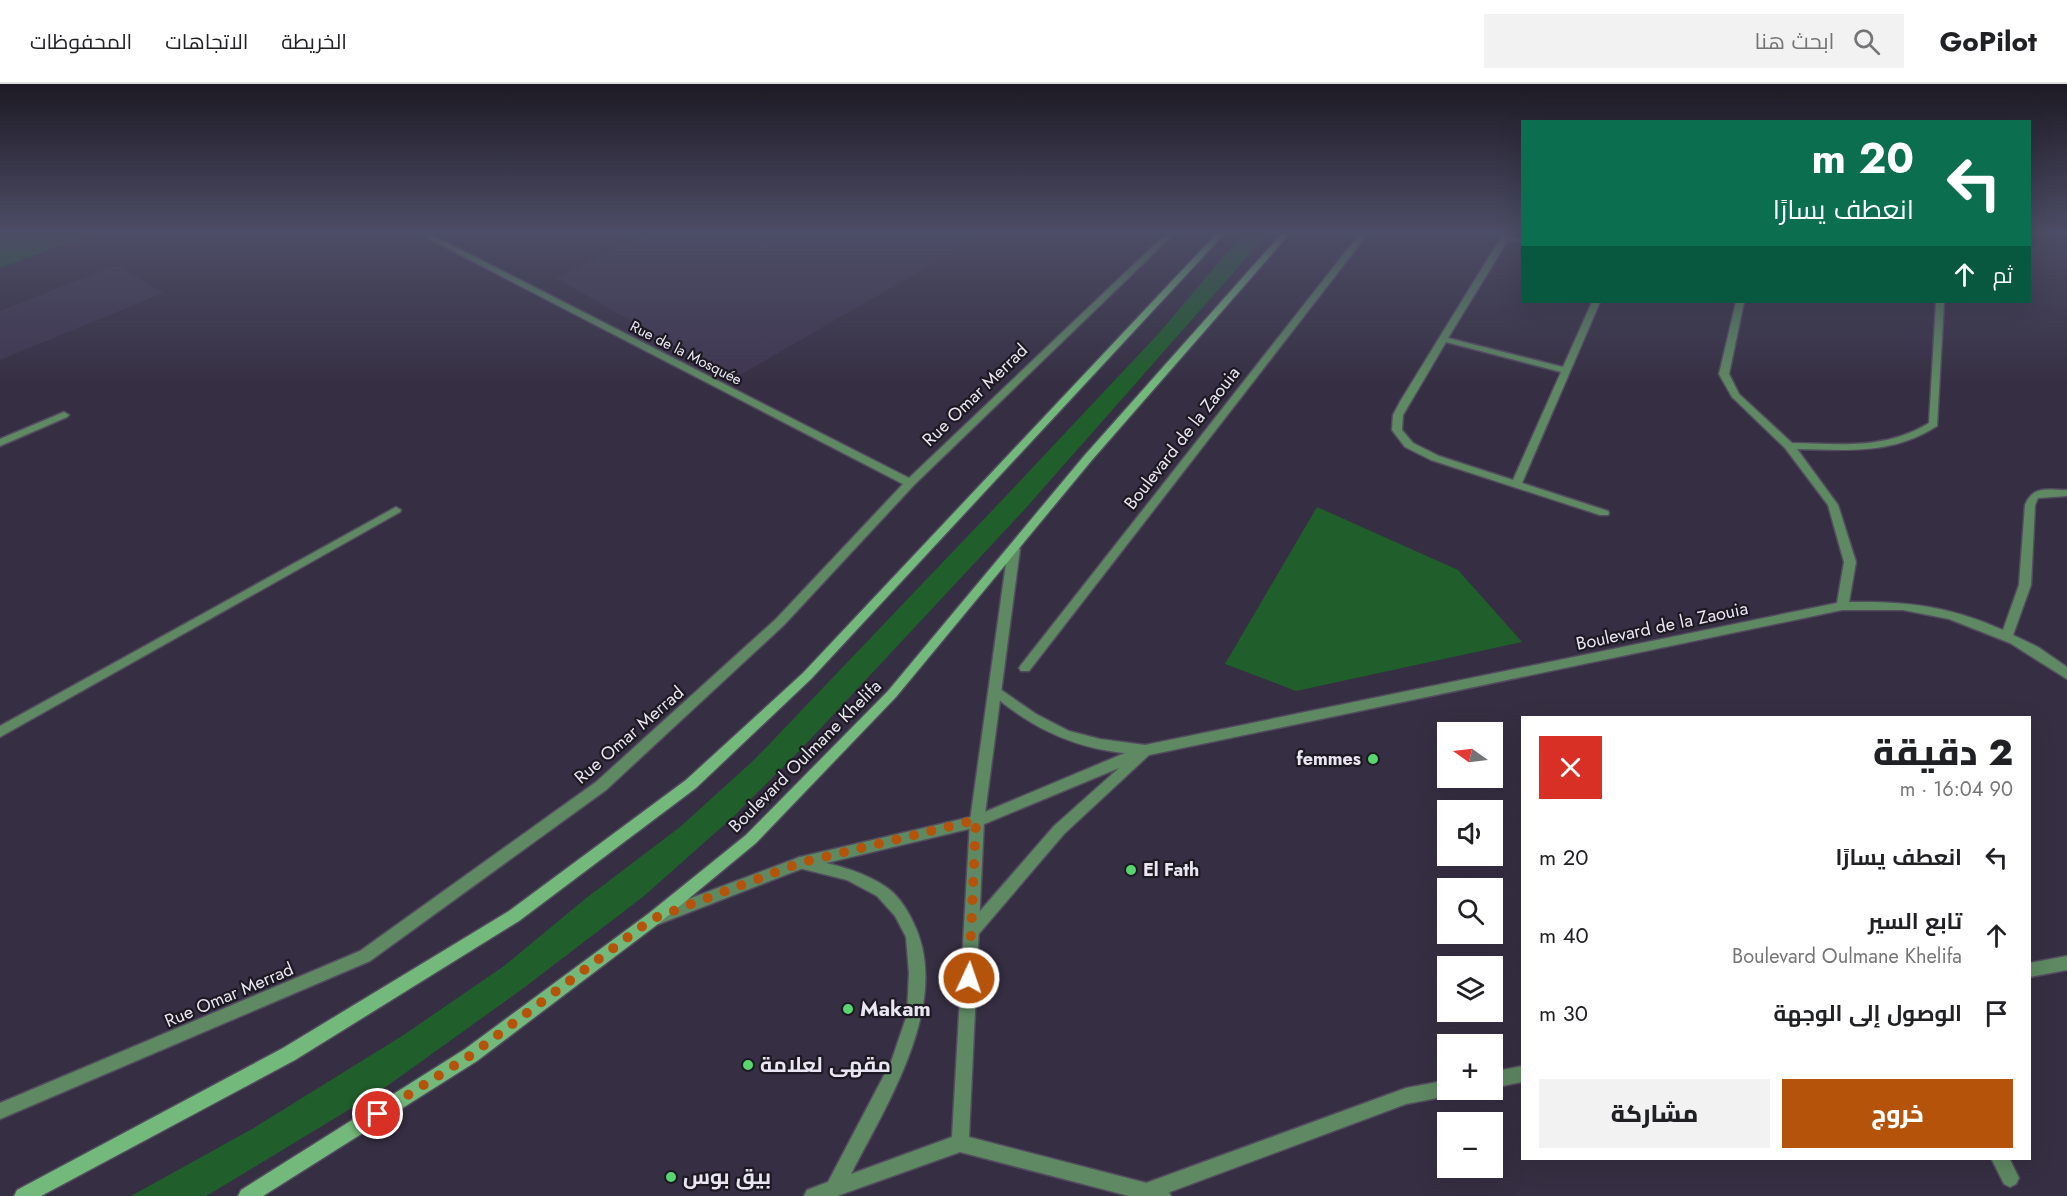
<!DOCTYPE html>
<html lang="ar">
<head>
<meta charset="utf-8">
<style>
  body { margin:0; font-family:Jost,Cairo,sans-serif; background:#f2f2f2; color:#202124; direction:rtl; height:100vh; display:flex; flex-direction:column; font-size:22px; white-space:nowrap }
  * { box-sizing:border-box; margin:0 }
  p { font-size:20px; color:#757577 }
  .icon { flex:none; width:33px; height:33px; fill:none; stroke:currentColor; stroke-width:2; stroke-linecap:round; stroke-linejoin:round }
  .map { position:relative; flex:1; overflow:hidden; direction:ltr }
  .side { position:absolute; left:1521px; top:632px; width:510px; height:444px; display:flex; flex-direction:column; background:#fff; border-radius:0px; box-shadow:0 6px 24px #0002; direction:rtl }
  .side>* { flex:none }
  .banner { position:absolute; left:1521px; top:36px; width:510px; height:183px; border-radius:0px; box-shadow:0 6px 24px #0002; direction:rtl; background:#0b6e4f; color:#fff; overflow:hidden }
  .needle { width:39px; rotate:284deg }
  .buttons { position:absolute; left:1437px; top:638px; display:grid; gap:12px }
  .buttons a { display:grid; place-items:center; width:66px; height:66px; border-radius:0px; background:#fff; box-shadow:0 6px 24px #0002; font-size:30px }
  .pin { position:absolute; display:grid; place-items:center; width:51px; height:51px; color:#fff; margin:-26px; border:3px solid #fff; border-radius:50%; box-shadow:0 2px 6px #0007 }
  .me { position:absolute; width:66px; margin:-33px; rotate:3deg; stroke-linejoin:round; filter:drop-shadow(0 0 4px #0008) }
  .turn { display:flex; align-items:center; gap:21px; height:126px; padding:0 18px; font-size:27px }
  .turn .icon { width:78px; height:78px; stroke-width:2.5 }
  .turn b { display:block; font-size:42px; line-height:51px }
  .then { display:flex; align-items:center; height:57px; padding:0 18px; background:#0003; gap:12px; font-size:22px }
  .round { display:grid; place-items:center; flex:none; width:63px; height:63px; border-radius:0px; background:#f2f2f2 }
  .head { display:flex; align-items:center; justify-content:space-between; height:102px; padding:0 18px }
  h1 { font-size:36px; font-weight:800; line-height:45px }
  .action { display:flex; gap:12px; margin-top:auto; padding:12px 18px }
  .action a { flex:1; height:69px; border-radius:0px; background:#b45309; color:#fff; font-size:24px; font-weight:800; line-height:69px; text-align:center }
  .action a+a { background:#f2f2f2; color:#202124 }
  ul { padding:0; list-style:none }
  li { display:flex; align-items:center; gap:18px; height:78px; padding:0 18px }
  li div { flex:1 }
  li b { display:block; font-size:22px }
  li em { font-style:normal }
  header { display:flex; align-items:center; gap:36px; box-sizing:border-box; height:84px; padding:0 30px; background:#fff; border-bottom:2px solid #e0e0e0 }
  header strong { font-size:28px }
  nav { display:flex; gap:33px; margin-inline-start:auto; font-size:21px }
  .search { width:420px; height:54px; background:#f2f2f2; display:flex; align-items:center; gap:15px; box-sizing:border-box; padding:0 21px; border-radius:0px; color:#757577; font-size:22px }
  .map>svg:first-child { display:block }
  .built { fill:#3f3650 }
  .green { fill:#205e2c }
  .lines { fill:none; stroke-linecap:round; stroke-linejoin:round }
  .service-casing { stroke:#534c5f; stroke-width:3 }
  .minor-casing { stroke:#534c5f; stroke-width:3 }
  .tertiary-casing { stroke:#534c5f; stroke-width:3 }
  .secondary-casing { stroke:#534c5f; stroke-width:3 }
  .service { fill:#5e8962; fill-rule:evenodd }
  .minor { fill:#5e8962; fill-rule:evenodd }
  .tertiary { fill:#5e8962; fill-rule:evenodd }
  .secondary { fill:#73b97b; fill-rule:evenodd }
  .route { stroke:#b45309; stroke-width:10; stroke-dasharray:0 18 }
  .poi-dot { fill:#58d56f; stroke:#1c1922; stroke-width:2 }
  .labels { text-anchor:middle; stroke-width:4.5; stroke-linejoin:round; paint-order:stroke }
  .far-street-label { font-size:15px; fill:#e9e5f2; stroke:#1c1922 }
  .street-label { font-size:18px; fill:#e9e5f2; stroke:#1c1922 }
  .poi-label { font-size:18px; font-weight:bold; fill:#e9e5f2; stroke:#1c1922; text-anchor:end }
  .near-poi-label { font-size:21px; font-weight:bold; fill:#e9e5f2; stroke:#1c1922; text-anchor:start }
</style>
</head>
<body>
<header>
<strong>GoPilot</strong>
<div class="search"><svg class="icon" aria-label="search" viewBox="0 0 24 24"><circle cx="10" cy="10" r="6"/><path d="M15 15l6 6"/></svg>ابحث هنا</div>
<nav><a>الخريطة</a><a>الاتجاهات</a><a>المحفوظات</a></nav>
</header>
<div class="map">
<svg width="2067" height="1112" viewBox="0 0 2067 1112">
  <rect width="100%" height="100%" fill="#362f43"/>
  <path class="built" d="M652,147H990L733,295L556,194Z
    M116,181L163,209L0,276V227Z"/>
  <path class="green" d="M101,147L0,184V148Z
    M1245,147H1270L1025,425L806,660L733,733L644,812L525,903L383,1005L218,1105L206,1112H131L252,1045L402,952L504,882L585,815L680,743L755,675L1005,413L1160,248Z
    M1317,423L1458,486L1522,558L1296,607L1225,580Z"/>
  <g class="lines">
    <defs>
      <path id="service" d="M396,423L401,426L400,428L0,653V642Z"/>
      <path id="minor" d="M414,147H424L909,394L1169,147H1177L914,401L784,541L606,706L370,877L0,1035V1019L360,867L596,698L776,535L903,400Z
        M1362,147H1370L1029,587H1021L1019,584L1021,581Z
        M1505,147H1513L1510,152L1522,155V159L1508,156L1448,254L1563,283L1592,218H1600L1522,399L1608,427L1609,429L1608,431H1600L1431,376L1405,363L1392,346L1393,331L1401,316ZM1446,258L1561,288L1513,396L1439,372L1413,359L1402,346L1403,331Z
        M1736,218H1744L1729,290L1739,310L1792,359C1841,360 1885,366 1929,339L1936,218H1944L1937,342C1892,371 1848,366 1797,365L1838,421L1856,478L1849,518C1906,517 1950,522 2003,546L2019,501L2025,421C2033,401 2048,406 2067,406V412L2038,414L2035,421L2031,501L2013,551L2038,563L2067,583V595L2010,559L1949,535L1903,526H1842L1149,671L1064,750L977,852L972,854L967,852L965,847L967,842L1054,742L1119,684L977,743L801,785L659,840L654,838L652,833L654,828L800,773L975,732L1125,669C1074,664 1032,644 993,611L991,608L993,605L997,603L1036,630L1069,647L1100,655L1145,661L1837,519L1844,478L1828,421L1785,364L1732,313L1719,290Z
        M64,328L69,331L67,333L0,362V355Z
        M2067,872V886L2030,893V879Z
        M1522,982V998L1492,1004V988Z
        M1448,996V1005H1456L1454,1010L1448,1012L1406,1020L1159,1112H1139L1137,1108L1140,1102L1146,1099L1406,1004Z
        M1991,1074H2009L2019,1094L2016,1100L2010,1103L2004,1100Z"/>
      <path id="tertiary" d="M1014,461L1020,465L984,737L969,1053L1162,1103L1168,1106L1171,1112H1129L960,1068L837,1112H804L807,1106L828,1098L891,978L907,931L909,889L906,853L895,832L877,812L847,796L795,783L793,779L795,775L800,773C830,780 860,785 886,803C898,811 907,825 913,838C953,917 887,1020 851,1090L952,1053L970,737L1008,465Z"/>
      <path id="secondary" d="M1219,147H1227L811,595L696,704L519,837L295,976L41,1112H14L17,1106L283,964L509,827L686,696L803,589Z
        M1284,147H1292L1092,376L896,613L756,759L658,840L477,977L263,1112H238L241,1106L465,965L648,830L746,751L888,607L1084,372Z"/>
    </defs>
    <use href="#service" class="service-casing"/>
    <use href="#minor" class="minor-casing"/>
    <use href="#tertiary" class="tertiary-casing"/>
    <use href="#secondary" class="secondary-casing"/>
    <use href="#service" class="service"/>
    <use href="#minor" class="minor"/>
    <use href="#tertiary" class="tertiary"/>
    <use href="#secondary" class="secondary"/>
  </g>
  <linearGradient id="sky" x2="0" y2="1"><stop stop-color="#1e1a25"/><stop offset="0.49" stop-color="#4c4d66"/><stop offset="1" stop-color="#4c4d66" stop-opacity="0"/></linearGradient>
  <rect width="2067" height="302" fill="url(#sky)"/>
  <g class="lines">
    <path class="route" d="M378,1030L471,971L652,835L800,779L976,736L969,894"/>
  </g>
  <g class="poi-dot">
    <circle cx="1373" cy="675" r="6"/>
    <circle cx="1131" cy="786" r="6"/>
    <circle cx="848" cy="925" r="6"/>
    <circle cx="748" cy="981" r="6"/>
    <circle cx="671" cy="1093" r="6"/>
  </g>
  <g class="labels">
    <g class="far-street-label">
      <text transform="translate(686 269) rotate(27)" y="5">Rue de la Mosquée</text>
    </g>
    <g class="street-label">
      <text transform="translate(975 311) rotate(-44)" y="6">Rue Omar Merrad</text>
      <text transform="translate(1182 354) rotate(-52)" y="6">Boulevard de la Zaouia</text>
      <text transform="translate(1662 542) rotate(-12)" y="6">Boulevard de la Zaouia</text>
      <text transform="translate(629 651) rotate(-41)" y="6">Rue Omar Merrad</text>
      <text transform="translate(805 672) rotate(-45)" y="6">Boulevard Oulmane Khelifa</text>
      <text transform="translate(229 911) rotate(-23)" y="6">Rue Omar Merrad</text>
    </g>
    <g class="poi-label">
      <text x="1361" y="681">femmes</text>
      <text x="1143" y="792" text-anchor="start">El Fath</text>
    </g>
    <g class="near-poi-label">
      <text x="860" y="932">Makam</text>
      <text x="760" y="988">مقهى لعلامة</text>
      <text x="683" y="1100">بيق بوس</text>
    </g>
  </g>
</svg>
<div class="buttons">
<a><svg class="needle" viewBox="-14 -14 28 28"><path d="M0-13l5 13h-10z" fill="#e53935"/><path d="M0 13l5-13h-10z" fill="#757577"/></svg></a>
<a><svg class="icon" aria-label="sound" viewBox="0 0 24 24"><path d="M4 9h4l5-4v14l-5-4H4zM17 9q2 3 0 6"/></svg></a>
<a><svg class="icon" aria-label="search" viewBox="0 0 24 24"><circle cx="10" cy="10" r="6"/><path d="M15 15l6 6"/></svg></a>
<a><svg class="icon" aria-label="layers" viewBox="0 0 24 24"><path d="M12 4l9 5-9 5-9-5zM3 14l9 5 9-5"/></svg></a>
<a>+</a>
<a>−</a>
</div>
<div class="pin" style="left:378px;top:1030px;background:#d93025"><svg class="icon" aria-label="arrive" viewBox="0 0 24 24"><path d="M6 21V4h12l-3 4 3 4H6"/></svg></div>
<svg class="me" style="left:969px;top:894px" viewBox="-20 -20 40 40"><circle r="17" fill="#b45309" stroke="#fff" stroke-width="3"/><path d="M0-11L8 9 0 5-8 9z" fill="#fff"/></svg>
<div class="banner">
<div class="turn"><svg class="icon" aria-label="left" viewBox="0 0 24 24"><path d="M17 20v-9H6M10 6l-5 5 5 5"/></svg><div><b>20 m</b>انعطف يسارًا</div></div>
<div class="then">ثم<svg class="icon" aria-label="ahead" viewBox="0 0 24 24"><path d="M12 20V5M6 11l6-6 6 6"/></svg></div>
</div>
<section class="side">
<div class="head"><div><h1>2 دقيقة</h1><p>90 m · 16:04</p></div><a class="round" style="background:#d93025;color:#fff"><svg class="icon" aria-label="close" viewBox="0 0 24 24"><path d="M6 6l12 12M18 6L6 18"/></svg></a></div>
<ul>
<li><svg class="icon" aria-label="left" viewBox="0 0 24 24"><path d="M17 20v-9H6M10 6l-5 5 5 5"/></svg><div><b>انعطف يسارًا</b></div><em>20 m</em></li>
<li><svg class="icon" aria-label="ahead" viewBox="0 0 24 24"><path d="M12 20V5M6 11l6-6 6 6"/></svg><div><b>تابع السير</b><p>Boulevard Oulmane Khelifa</p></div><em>40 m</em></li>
<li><svg class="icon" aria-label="arrive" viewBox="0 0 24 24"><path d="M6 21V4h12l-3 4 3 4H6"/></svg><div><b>الوصول إلى الوجهة</b></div><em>30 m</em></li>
</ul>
<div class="action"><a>خروج</a><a>مشاركة</a></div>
</section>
</div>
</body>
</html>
